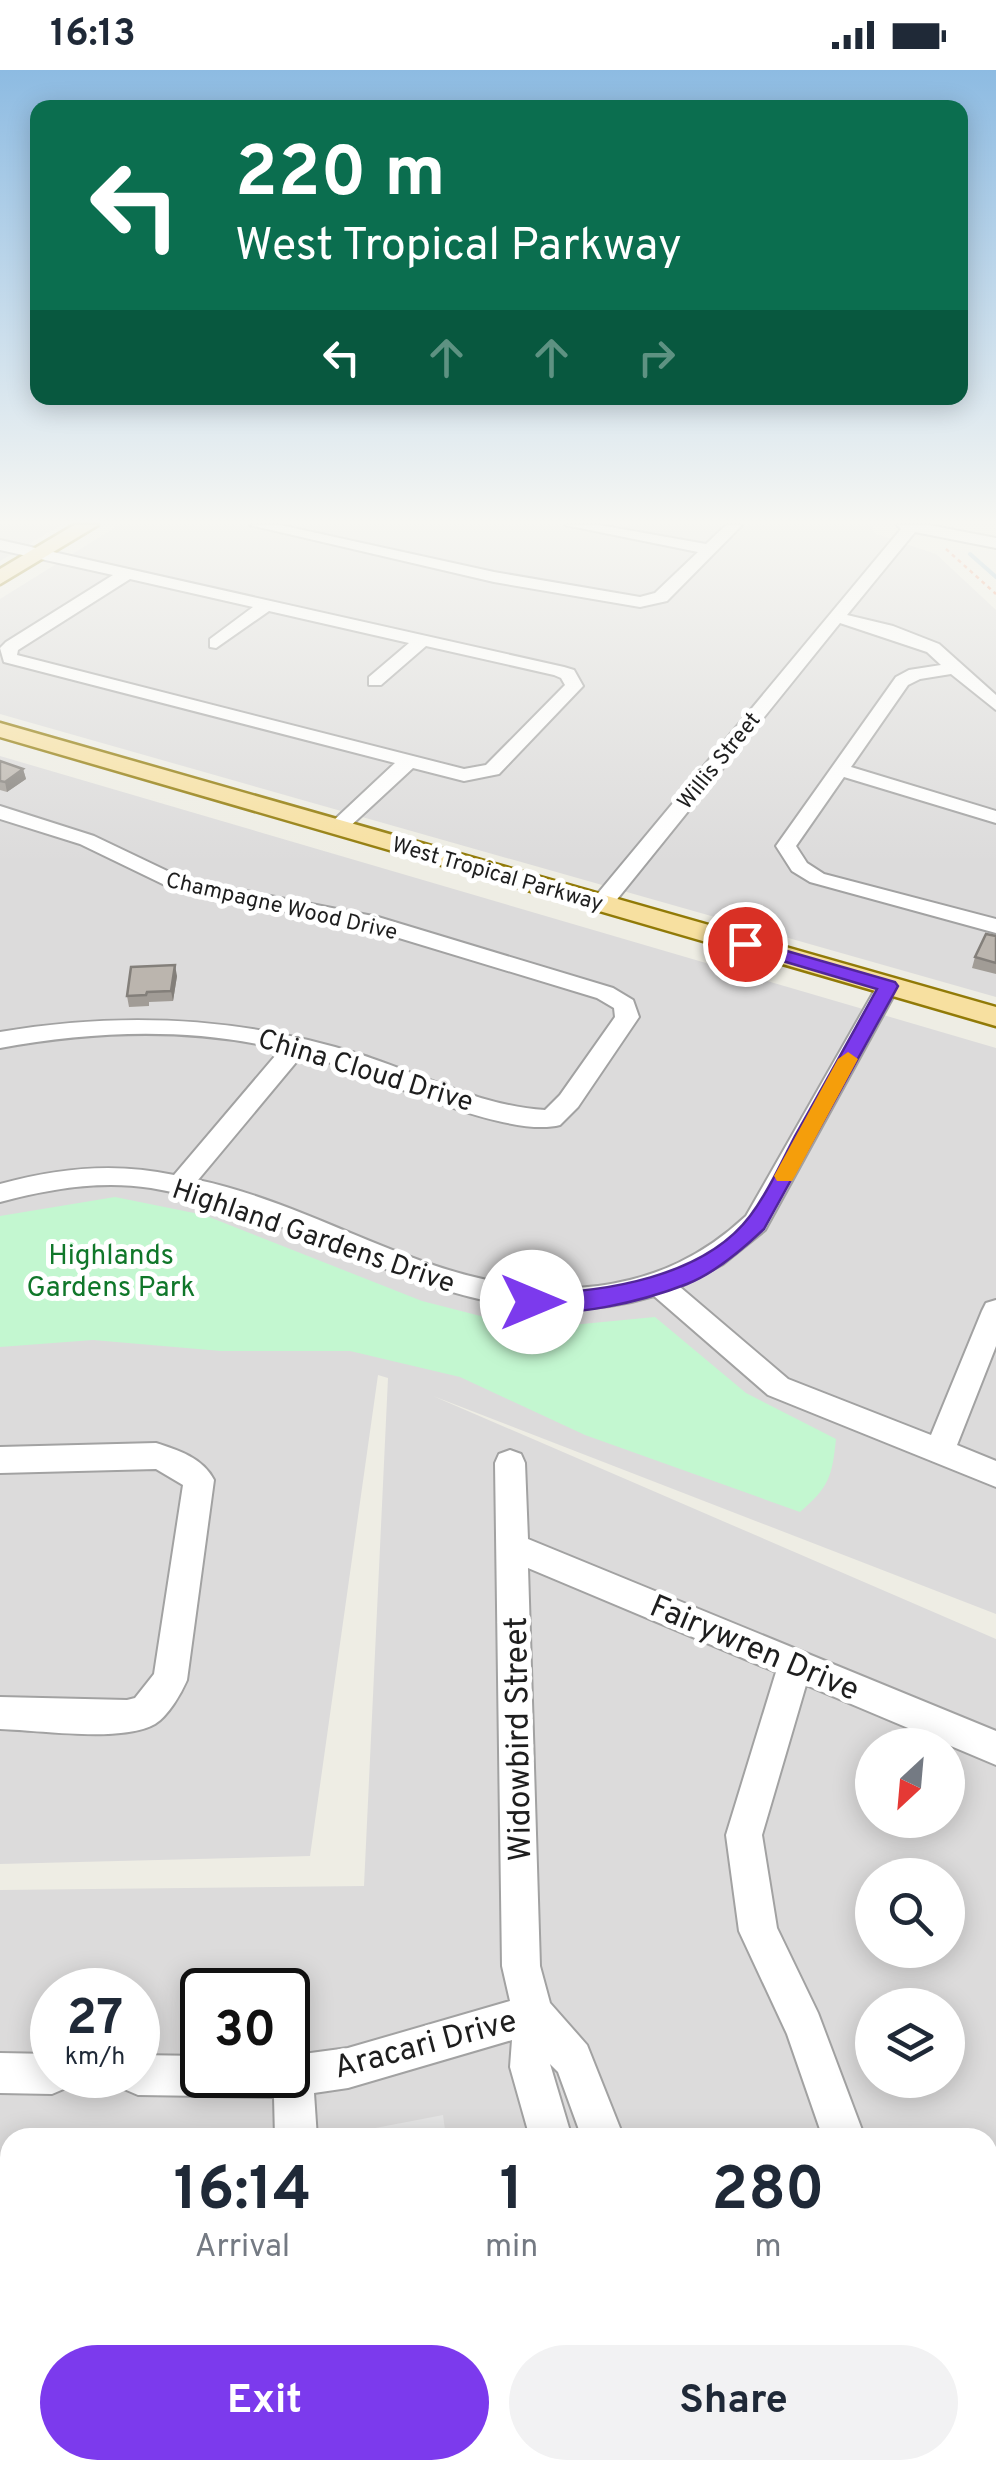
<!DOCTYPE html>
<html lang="en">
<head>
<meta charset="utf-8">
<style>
  body { margin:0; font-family:Overpass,sans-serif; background:#f2f2f3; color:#1f2937; height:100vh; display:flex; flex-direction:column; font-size:38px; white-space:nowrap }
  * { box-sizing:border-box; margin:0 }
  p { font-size:32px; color:#747a83 }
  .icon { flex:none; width:55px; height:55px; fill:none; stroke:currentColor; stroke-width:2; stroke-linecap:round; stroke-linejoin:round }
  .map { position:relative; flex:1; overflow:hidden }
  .side { position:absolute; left:0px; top:2058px; width:998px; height:352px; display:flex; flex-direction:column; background:#fff; border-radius:30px 30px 0 0; box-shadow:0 5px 25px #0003 }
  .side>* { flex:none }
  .guide { position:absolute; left:30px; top:30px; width:938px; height:305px; border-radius:20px; box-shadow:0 5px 25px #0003; background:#0b6e4f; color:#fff; overflow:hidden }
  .needle { width:65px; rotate:206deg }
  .tools { position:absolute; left:855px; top:1658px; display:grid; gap:20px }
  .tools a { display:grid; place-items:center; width:110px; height:110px; border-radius:50%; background:#fff; box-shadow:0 5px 25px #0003; font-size:50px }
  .speed { position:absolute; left:30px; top:1898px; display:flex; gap:20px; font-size:50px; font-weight:700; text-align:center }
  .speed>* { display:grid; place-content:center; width:130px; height:130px; border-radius:50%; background:#fff; box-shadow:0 5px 25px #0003; line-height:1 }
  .speed small { font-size:25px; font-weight:400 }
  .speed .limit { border:5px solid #111; border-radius:15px; background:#fff; color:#111 }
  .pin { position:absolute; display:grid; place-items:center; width:85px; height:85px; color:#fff; margin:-42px; border:5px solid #fff; border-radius:50%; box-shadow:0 2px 10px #0007 }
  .me { position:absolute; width:110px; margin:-55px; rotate:90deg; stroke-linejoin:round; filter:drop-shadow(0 0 8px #0008) }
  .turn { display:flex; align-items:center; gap:35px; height:210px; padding:0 40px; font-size:45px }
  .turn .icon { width:130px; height:130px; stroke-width:2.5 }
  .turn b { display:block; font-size:70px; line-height:85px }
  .lanes { display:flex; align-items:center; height:95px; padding:0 40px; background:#0003; justify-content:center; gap:50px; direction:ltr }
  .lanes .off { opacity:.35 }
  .eta { display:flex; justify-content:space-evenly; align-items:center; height:170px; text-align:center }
  .eta b { font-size:60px; font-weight:700; line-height:70px }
  .button { display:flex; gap:20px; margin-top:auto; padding:20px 40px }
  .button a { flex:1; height:115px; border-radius:60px; background:#7c3aed; color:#fff; font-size:40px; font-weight:700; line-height:115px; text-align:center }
  .button a+a { background:#f2f2f3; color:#1f2937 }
  .status { display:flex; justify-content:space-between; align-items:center; height:70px; padding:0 50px; background:#fff; direction:ltr }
  .status svg { height:28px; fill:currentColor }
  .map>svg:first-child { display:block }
  .residential { fill:#dcdbdb; fill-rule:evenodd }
  .park { fill:#c3f7d0 }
  .parking { fill:#e6e6e6 }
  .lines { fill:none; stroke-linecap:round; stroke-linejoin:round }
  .stream { stroke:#a6c6da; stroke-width:4 }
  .minor-casing { stroke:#a2a2a2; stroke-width:4 }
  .major-casing { stroke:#917a07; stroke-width:5 }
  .path { stroke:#f39470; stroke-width:2.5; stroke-dasharray:4 4; stroke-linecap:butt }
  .minor { fill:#fff; fill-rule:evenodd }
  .major { fill:#f7e0a0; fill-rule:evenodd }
  .wall { fill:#a19c96 }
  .shaded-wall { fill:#837f7a }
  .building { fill:#bbb5ae; stroke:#837f7a; stroke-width:2.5 }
  .route { fill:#7c3aed; stroke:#51269a; stroke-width:2.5 }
  .slow { fill:#f59e0b }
  .labels { text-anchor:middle; stroke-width:10; stroke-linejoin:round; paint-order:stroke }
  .far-street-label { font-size:22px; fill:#1e1e1e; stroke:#fff }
  .street-label { font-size:28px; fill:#1e1e1e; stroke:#fff }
  .park-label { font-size:28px; fill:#10772a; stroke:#fff }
  .near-street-label { font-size:32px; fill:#1e1e1e; stroke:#fff }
</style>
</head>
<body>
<div class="status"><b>16:13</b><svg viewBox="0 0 49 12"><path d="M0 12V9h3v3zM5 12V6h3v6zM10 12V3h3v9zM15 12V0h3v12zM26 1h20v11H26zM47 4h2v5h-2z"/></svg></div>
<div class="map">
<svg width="996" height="2409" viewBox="0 0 996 2409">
  <rect width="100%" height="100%" fill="#eeede4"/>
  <path class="residential" d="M0,455H61L0,491Z
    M119,455H871L876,464L936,484L996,540V927L0,644V529Z
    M0,686L996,978V1544L433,1326L996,1569V2409H0V1820L364,1816L388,1308L378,1305L310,1786L0,1794ZM872,1675H948V1750H872ZM872,1805H948V1880H872ZM52,1920H138V2005H52ZM202,1920H288V2005H202ZM872,1935H948V2010H872ZM10,2068H988V2400H10Z"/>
  <path class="park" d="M115,1127L204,1145L422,1231L500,1251L561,1256L655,1247L746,1323L836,1369C832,1407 829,1417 800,1442L585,1365L460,1307L350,1281H221L93,1270L0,1277V1146Z"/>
  <path class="parking" d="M443,2045L446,2067H361L360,2061Z"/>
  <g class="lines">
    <path class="stream" d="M970,484L996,507"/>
    <defs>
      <path id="minor" d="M250,455H280L494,502L640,527L655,523L698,482L565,455H599L706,474L726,455H742L667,531L640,537L494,512Z
        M897,455H929L996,468V478L915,462L847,545L893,556L939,574L996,625V640L951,604L920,609L908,615L851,697L996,741V753L844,707L796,776L807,793L824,804L996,849V863L810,812L792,801L776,776L896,607L909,600L941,595L927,582L840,553L610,838H594L591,833L594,828L901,459Z
        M0,470L564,597L574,600L583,616L499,704L464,711L413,698L346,760H332V752L395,693L4,592L0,578L6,572L113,505L0,480ZM130,509L253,537L210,569V577L216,578L269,541L409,573L369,607V615H381L426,576L554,605L561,608L565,615L486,695L464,699L17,585L18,580Z
        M0,736L94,766L184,809L378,847L613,918L633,930L639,947L578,1037L560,1055C504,1070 363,1000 303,984L198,1110C335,1139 453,1235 598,1216C657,1208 703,1186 746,1146L880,911H896L899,916L765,1160L723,1194L680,1217L788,1309L931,1365L982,1241L986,1233L996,1230V1276L957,1375L996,1391V1417L768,1325L654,1226C469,1282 325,1147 151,1118C100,1110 49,1119 0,1132V1114C58,1098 115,1092 174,1105L281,979C188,957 93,961 0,978V962C124,941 243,947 362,985C423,1005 481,1036 545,1040L560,1025L615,947L614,938L597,928L366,858L171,818L80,774L0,749Z
        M156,1373C178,1380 203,1388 214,1410L187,1610C181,1624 168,1646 155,1654C122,1673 39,1660 0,1659V1627L127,1630L135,1628L154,1604L183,1415L156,1399L0,1403V1377Z
        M510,1380L521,1384L525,1393L528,1469L996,1661V1695L806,1615L762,1765L777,1858L818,1943L865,2068H823L787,1964L739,1861L726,1765L776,1602L528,1498L540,1896L550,1933L587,1975L624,2068H582L558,2002L550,1994L572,2068H530L510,1997L512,1970L348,2018L314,2023L317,2068H275L274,2027L138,2025L124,2019L118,2005H138V1985L202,1986V2005H288V1986L348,1978L510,1931L502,1896L495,1393L499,1384Z
        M0,1983L52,1984V2005H72L66,2018L52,2024L0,2023Z
        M988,2101L996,2102V2144L988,2143Z
        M578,2400H624L625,2409H579Z
        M637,2400H683L684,2409H638Z"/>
      <path id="major" d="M74,455H98L0,514V499Z
        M0,653L996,937V956L0,667Z"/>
    </defs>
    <use href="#minor" class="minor-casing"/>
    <use href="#major" class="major-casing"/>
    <path class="path" d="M946,479L996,524"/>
    <use href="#minor" class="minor"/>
    <use href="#major" class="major"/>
  </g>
  <path class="wall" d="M0,691L23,699L26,709L7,722L0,720Z
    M996,866V904L972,898L975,887Z
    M177,906L173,931L149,932V936L129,937L127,926Z"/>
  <path class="shaded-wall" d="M23,699L26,709L7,722L5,712Z
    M175,895L177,906L173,931L171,921Z"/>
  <path class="building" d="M0,691L23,699L5,712L0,711Z
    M986,864L996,866V893L975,887Z
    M175,895L171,921L147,922L146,925L127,926L131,897Z"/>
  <linearGradient id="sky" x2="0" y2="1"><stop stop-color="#8dbbe2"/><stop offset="0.57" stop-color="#f7f7f3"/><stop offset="1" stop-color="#f7f7f3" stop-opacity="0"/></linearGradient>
  <rect width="996" height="793" fill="url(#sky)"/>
  <path class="route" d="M745,869L895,912L898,916L764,1159C743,1179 715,1203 687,1214C646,1230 567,1251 524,1238L521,1232L524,1226L532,1223C603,1223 704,1207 750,1146C768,1122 781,1093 795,1066C823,1017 850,968 877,919L739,878L736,874Z"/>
  <path class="slow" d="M848,982L858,989L795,1106L792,1111H777L774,1106L838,989Z"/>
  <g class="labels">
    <g class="far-street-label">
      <text transform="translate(718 690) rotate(-51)" y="8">Willis Street</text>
      <text transform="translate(498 803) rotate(16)" y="8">West Tropical Parkway</text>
      <text transform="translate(282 835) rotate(13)" y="8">Champagne Wood Drive</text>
    </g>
    <g class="street-label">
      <text transform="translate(366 999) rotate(17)" y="10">China Cloud Drive</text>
      <text transform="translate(314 1165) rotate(19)" y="10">Highland Gardens Drive</text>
    </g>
    <g class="park-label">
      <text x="111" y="1194">Highlands<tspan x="111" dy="32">Gardens Park</tspan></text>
    </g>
    <g class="near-street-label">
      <text transform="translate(755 1577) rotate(23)" y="11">Fairywren Drive</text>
      <text transform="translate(517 1669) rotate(-91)" y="11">Widowbird Street</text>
      <text transform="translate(425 1973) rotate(-15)" y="11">Aracari Drive</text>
    </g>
  </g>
</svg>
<div class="tools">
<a><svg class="needle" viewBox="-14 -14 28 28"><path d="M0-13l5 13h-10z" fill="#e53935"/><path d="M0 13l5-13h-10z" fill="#747a83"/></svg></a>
<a><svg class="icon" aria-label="search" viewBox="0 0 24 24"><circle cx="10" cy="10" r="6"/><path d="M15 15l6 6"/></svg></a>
<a><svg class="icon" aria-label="layers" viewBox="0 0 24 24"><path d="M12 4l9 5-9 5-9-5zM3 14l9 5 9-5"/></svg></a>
</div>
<div class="speed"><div>27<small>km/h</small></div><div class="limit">30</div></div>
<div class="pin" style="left:745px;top:874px;background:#d93025"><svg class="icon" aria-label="arrive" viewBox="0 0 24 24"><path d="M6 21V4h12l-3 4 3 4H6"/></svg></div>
<svg class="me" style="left:532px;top:1232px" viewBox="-20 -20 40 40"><circle r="19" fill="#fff"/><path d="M0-13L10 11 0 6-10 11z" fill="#7c3aed"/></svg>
<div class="guide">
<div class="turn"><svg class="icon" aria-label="left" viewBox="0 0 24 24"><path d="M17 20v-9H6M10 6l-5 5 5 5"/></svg><div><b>220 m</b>West Tropical Parkway</div></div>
<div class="lanes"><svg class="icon" aria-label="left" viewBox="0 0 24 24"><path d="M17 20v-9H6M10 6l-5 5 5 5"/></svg><svg class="icon off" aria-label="ahead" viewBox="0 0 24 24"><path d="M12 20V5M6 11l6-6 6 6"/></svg><svg class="icon off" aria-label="ahead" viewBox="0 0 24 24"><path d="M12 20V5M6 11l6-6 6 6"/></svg><svg class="icon off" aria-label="right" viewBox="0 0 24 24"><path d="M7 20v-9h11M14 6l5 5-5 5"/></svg></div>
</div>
<section class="side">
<div class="eta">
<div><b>16:14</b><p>Arrival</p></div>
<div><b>1</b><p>min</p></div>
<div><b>280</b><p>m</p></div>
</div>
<div class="button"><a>Exit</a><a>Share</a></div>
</section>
</div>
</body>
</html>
